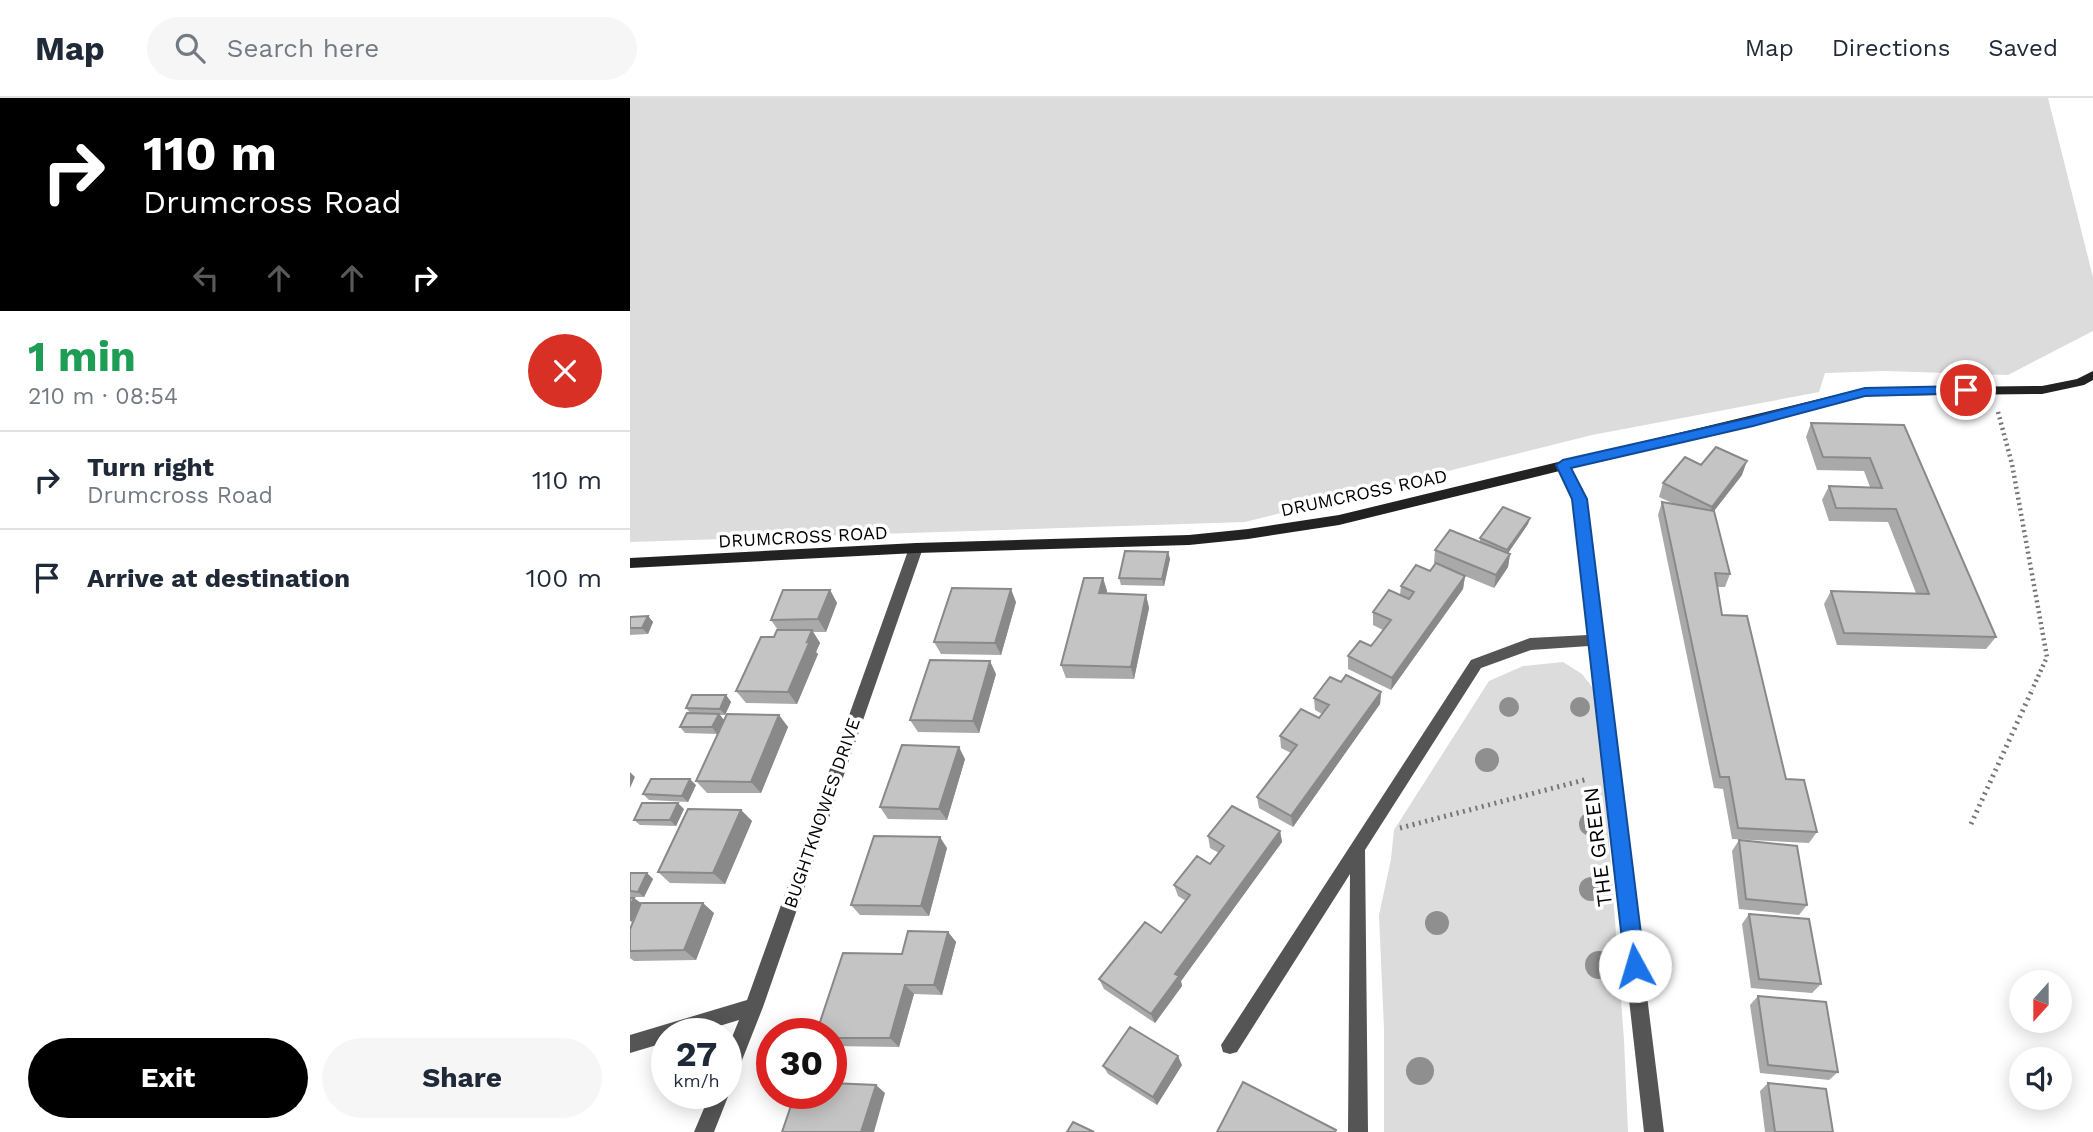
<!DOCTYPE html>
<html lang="en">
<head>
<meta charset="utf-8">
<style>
  body { margin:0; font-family:"Work Sans",sans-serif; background:#f6f6f7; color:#1f2937; height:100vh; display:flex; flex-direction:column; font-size:26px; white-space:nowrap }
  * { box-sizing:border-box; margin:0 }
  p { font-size:23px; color:#747a83 }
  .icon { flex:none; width:38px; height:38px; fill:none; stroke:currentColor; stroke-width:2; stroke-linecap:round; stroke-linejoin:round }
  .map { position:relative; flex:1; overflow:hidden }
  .details { display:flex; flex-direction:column; background:#fff; width:630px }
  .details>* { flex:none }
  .guide { background:#000; color:#fff; overflow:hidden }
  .needle { width:46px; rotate:201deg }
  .buttons { position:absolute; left:1379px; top:872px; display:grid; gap:14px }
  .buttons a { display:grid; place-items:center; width:63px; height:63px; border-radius:50%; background:#fff; box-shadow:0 4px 18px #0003; font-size:35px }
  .speed { position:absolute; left:21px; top:920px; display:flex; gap:14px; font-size:35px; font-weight:700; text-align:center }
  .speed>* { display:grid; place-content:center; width:91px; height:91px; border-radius:50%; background:#fff; box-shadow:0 4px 18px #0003; line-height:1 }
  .speed small { font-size:18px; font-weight:400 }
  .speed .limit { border:10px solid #d22; background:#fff; color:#111 }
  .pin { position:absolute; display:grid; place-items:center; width:60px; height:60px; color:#fff; margin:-30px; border:4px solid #fff; border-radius:50%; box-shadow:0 2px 7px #0007 }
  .me { position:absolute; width:77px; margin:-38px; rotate:354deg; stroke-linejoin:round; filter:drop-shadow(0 0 5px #0008) }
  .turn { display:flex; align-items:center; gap:24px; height:147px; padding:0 28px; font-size:32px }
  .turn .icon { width:91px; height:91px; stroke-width:2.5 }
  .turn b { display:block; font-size:49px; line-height:60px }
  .lanes { display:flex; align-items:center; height:66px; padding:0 28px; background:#0003; justify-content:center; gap:35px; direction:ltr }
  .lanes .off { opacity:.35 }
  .round { display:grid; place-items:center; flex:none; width:74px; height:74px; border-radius:37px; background:#f6f6f7 }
  .head { display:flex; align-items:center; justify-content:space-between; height:119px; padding:0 28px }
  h1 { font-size:42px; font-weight:700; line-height:52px; color:#1e9e55 }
  .cta { display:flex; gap:14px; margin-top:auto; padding:14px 28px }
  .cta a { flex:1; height:80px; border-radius:42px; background:#000; color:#fff; font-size:28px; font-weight:700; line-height:80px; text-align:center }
  .cta a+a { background:#f6f6f7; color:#1f2937 }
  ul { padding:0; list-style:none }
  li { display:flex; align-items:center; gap:21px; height:98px; padding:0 28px; border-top:2px solid #e0e1e3 }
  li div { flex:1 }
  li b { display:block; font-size:26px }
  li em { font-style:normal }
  header { display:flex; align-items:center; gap:42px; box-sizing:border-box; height:98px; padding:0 35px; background:#fff; border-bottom:2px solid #e0e1e3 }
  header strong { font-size:33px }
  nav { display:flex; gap:38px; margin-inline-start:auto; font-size:24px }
  .search { width:490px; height:63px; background:#f6f6f7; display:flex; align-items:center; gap:18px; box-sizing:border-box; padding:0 24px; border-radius:38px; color:#747a83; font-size:26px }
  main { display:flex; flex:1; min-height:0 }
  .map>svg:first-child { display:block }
  .green { fill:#dcdcdc }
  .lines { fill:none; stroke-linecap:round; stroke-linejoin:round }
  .path-far1 { stroke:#777; stroke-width:4.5; stroke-dasharray:2 3.5; stroke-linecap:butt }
  .path { stroke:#777; stroke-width:5; stroke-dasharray:2 4.5; stroke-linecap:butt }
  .street { fill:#555; fill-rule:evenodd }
  .secondary { fill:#222; fill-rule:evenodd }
  .tree { fill:#8f8f8f }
  .wall { fill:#a9a9a9 }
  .shaded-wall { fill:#898989 }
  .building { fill:#c4c4c4; stroke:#898989; stroke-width:2 }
  .route { fill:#1a73e8; stroke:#114b97; stroke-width:2 }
  .labels { text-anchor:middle; stroke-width:7; stroke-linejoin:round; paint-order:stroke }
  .street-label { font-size:18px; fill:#000; stroke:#fff }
  .near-street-label { font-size:21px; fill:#000; stroke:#fff }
</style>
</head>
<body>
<header>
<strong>Map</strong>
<div class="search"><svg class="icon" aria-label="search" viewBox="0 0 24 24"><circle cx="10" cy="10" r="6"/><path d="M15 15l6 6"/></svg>Search here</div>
<nav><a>Map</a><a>Directions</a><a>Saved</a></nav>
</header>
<main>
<section class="details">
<div class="guide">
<div class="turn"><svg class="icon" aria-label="right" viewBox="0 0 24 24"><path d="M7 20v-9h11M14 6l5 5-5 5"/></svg><div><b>110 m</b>Drumcross Road</div></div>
<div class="lanes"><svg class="icon off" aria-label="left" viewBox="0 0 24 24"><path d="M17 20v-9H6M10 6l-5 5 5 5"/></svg><svg class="icon off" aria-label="ahead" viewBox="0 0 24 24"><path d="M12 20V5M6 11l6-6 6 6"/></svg><svg class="icon off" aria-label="ahead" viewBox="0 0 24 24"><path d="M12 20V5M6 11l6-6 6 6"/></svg><svg class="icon" aria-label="right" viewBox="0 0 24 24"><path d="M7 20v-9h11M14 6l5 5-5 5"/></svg></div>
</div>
<div class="head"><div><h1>1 min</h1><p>210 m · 08:54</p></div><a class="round" style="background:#d93025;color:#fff"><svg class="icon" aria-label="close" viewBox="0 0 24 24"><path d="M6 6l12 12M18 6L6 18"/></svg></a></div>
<ul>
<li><svg class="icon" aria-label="right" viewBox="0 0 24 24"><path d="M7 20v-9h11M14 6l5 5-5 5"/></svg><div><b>Turn right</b><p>Drumcross Road</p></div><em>110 m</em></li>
<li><svg class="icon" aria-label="arrive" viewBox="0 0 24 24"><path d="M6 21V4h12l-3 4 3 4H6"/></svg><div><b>Arrive at destination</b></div><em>100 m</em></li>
</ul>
<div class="cta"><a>Exit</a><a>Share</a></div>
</section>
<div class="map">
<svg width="1463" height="1034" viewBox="0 0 1463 1034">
  <rect width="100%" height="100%" fill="#fff"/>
  <path class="green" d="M0,0H1418L1463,179V233L1378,277L1254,273L1195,275L1189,294L962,337L615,424L0,444Z
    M933,564L952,576L963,590L974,676L994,942L998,1034H754V931L749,817L761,761L764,732L859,583L893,568Z"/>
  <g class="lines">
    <path class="path-far1" d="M1368,314L1382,366L1417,559L1402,592"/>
    <path class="path" d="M1341,726L1403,590
      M770,730L958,681"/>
    <path class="street" d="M933,363L939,367L955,401L1034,1034H1014L959,548L901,552L851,570L735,752L738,1034H718L720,776L607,954L600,956L593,954L591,947L841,562L900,540L958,537L943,401L927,367Z
      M286,445L293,450L133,909L103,985L96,987V954L109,922L63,936H37V944L0,955V937L117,902L279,450Z
      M96,990L99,996L84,1034H64L80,996H96Z"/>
    <path class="secondary" d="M1463,273V282L1454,287L1412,296L1235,298L709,427L618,441L559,447L286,455L0,470V460L286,445L559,437L618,431L709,417L1235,290L1412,288L1447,281Z"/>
  </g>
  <g class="tree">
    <circle cx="879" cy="609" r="10"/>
    <circle cx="950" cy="609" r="10"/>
    <circle cx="857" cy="662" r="12"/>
    <circle cx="961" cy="726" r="12"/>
    <circle cx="961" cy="791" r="12"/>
    <circle cx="807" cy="825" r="12"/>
    <circle cx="969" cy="867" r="14"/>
    <circle cx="790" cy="973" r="14"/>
  </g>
  <path class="wall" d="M1181,325L1274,327L1366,539L1356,551L1207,547L1194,506L1201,493L1286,495L1258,424L1199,423L1192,402L1199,388L1240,389L1234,373L1187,372L1176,339Z
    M1071,367L1112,377L1084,413L1100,476L1095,489H1087L1092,517L1156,681L1187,734L1179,745L1102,741L1093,691L1084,690L1028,417L1032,404L1042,405L1029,399L1033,385Z
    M900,420L898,426L878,455L880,456L878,469L864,490L835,478L833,491L761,592L718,571V558L741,548L753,532L743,527V514L770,497L771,488L800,473L805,466L804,465L805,452L850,444V440Z
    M538,454L540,461L534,488L491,487L489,480Z
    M473,480L477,493L476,496L516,497L519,510L504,581L436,580L431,567Z
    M200,492L207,505L196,534H183L190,545L186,554L188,556L167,606L116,605L106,593L148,532L141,522Z
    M386,504L371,557L311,556L304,544Z
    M18,518L23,524L18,536L0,537V519Z
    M366,576L349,635L288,634L280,622Z
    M711,584L751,594L750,606L663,729L629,710L627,699L661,655L651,650L650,638L689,620L692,616L685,612L684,600Z
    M96,597L101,604L95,617H90L94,622L87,636L55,635L50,629L60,615L56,610Z
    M149,617L158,629L131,695H77L66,683Z
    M335,661L317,722L258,721L250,709Z
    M66,687L58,704L19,702L13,696Z
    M54,711L46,728L10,727L4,722Z
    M111,712L122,723L95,786L40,785L28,774Z
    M650,733L652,744L551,883L552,888L525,925L474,891L469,881L531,835L556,803L548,798L544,787L580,766L589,755L580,750L578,738Z
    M1109,742L1177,807L1169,817L1109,811L1102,753Z
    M317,750L299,818L230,817L221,807Z
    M0,775H17L23,781L14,799H0Z
    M84,815L66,862L4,863L0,860V831Z
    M1119,816L1191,886L1182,895L1121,890L1112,826Z
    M318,834L326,844L312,897L284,896L269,949L201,948V936L272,856Z
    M1128,898L1208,974L1199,982L1130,975L1120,907Z
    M552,967L527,1007L478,976L473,968Z
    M1138,985L1203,1034H1135L1130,993Z"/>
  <path class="shaded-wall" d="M1117,363L1112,377L1077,422L1082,409Z
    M900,420L898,426L876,458L877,452Z
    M538,454L540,461L534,488L532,481Z
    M880,456L878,469L864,490L866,477Z
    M835,478L833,491L761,592L762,580Z
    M473,480L477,493L473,508L469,495Z
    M381,491L386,504L371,557L365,545Z
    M200,492L207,505L196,534L188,521Z
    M516,497L519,510L504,581L501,569Z
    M18,518L23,524L18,536L12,530Z
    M182,532L190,545L186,554L188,556L167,606L158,594Z
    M360,563L366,576L349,635L343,623Z
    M751,594L750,606L663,729L661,718Z
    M96,597L101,604L95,617L90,611Z
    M89,616L94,622L87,636L82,629Z
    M149,617L158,629L131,695L121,684Z
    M329,649L335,661L317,722L309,711Z
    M0,674L5,679L0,690Z
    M60,681L66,687L58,704L52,698Z
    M48,705L54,711L46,728L40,722Z
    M111,712L122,723L95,786L83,775Z
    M650,733L652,744L551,883L552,888L525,925L521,916L545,876Z
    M310,739L317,750L299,818L291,808Z
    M17,775L23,781L14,799L8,794Z
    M4,800L11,805L2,824L0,823V808Z
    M73,805L84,815L66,862L54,852Z
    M318,834L326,844L312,897L304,887Z
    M275,887L284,896L269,949L260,940Z
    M548,958L552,967L527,1007L523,999Z
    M246,987L255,995L244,1034H231Z"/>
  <path class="building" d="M1181,325L1274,327L1366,539L1214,535L1201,493L1299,496L1266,411L1206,410L1199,388L1252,390L1240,360L1193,359Z
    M1086,349L1117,363L1082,409L1033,385L1055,359L1071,367Z
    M1032,404L1084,413L1100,476L1085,475L1092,517L1117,518L1156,681L1174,682L1187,734L1108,730L1099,679H1090Z
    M873,409L900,420L877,452L850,440Z
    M820,432L880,456L866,477L805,452Z
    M495,453L538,454L532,481L489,480Z
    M806,465L835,478L762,580L718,558L730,543L741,548L761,522L743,514L759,492L779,501L784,494L771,488L786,467L800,473Z
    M454,480H473L469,495L516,497L501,569L431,567Z
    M322,490L381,491L365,545L304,544Z
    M153,492H200L188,521L141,522Z
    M18,518L12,530H0V519Z
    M147,532H182L177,544L180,543L158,594L106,593L131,539H144Z
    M300,562L360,563L343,623L280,622Z
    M716,577L751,594L661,718L627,699L667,647L650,638L671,611L689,620L699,607L684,600L700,579L711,584Z
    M62,597H96L90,611L56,610Z
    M57,615L89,616L82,629H50Z
    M97,616L149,617L121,684L66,683Z
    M272,647L329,649L309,711L250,709Z
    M21,681H60L52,698L13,696Z
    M12,705H48L40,722H4Z
    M602,708L650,733L545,876L549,878L521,916L469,881L515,824L531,835L560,797L544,787L567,758L580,766L594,748L578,738Z
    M58,711L111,712L83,775L28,774Z
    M244,738L310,739L291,808L221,807Z
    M1109,742L1167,748L1177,807L1116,801Z
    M0,775H17L8,794L0,793Z
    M0,800H4L0,808Z
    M11,805H73L54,852L0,853V831Z
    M1119,816L1179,821L1191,886L1129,881Z
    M278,833L318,834L304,887H275L260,940H201V936H186L213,855L272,856Z
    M1128,898L1196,904L1208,974L1138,967Z
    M500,929L548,958L523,999L473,968Z
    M613,984L706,1032L705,1034H587Z
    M201,985L246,987L231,1034H152L165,996H201Z
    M1138,985L1196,991L1203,1034H1145Z
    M443,1024L464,1034H437Z"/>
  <path class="route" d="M1336,288L1340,289V295L1235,298L1123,328L941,370L957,401L1015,868L1012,875L1005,878L998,875L995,868L942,401L926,367L933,362L1123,319L1235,290Z"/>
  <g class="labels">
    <g class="street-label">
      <text transform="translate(734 395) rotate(-12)" y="6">DRUMCROSS ROAD</text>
      <text transform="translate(173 439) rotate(-3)" y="6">DRUMCROSS ROAD</text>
      <text transform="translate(192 715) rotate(-71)" y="6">BUGHTKNOWES DRIVE</text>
    </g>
    <g class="near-street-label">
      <text transform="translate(968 749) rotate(-97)" y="7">THE GREEN</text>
    </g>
  </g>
</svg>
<div class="buttons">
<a><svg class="needle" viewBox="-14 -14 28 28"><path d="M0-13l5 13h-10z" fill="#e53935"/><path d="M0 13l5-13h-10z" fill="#747a83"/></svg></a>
<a><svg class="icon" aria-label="sound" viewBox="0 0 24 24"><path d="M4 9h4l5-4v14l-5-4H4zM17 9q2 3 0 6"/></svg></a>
</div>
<div class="speed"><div>27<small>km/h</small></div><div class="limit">30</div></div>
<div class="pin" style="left:1336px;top:292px;background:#d93025"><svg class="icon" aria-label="arrive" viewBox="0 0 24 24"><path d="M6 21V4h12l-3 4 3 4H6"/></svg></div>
<svg class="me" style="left:1005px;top:868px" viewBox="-20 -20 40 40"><circle r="19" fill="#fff"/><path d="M0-13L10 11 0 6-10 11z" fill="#1a73e8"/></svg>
</div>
</main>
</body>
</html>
